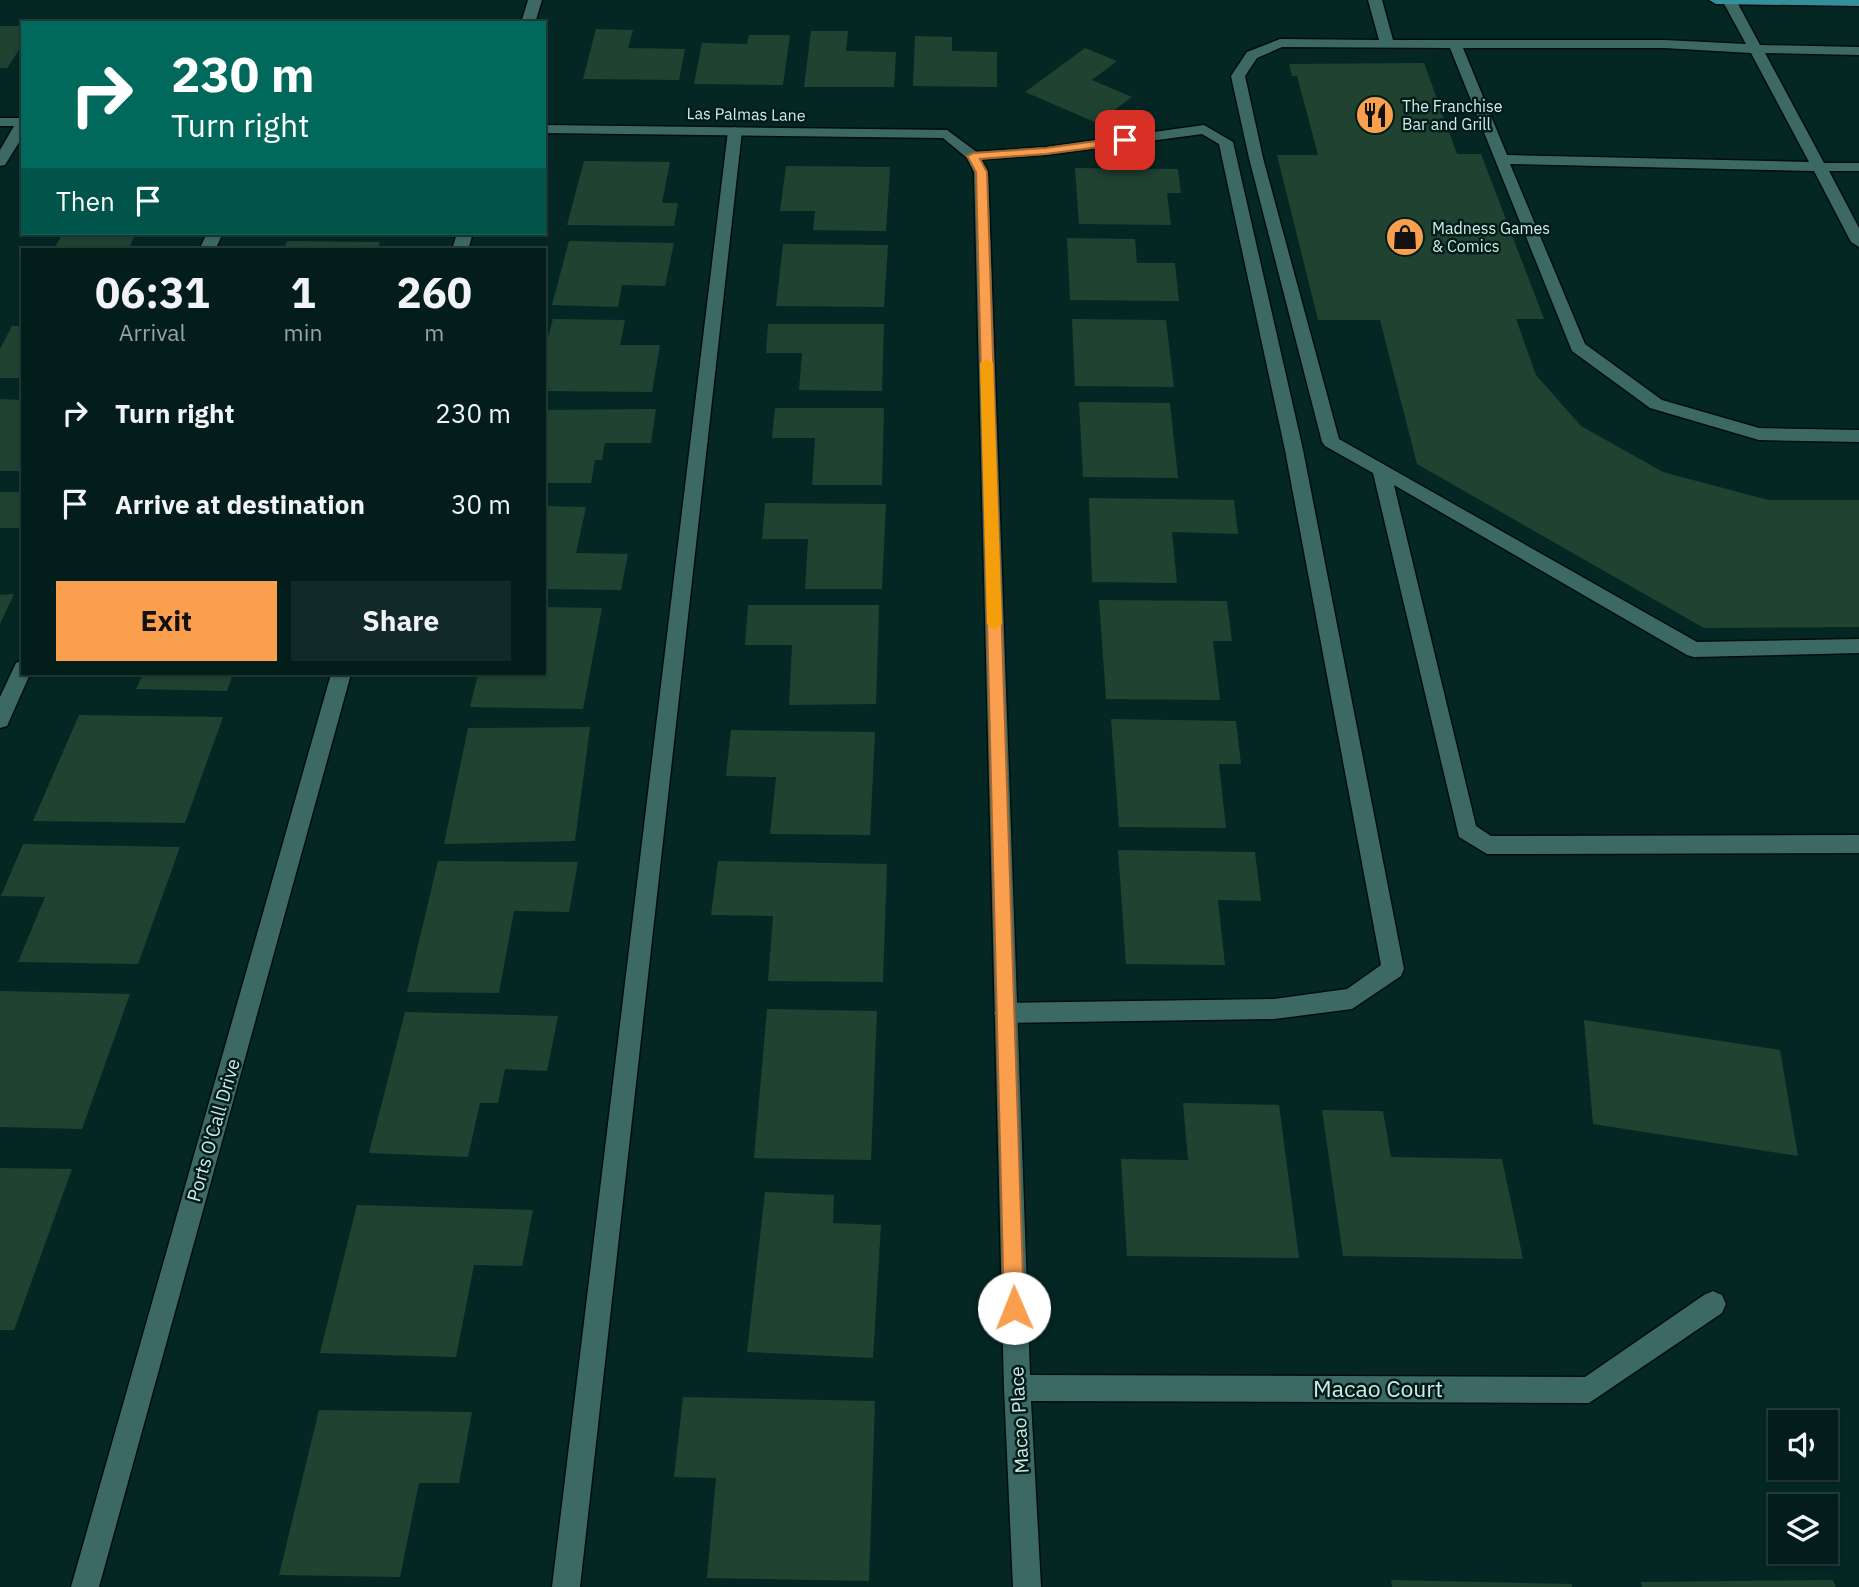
<!DOCTYPE html>
<html lang="en">
<head>
<meta charset="utf-8">
<style>
  body { margin:0; font-family:"IBM Plex Sans",sans-serif; background:#112a28; color:#f1f3f6; height:100vh; display:flex; flex-direction:column; font-size:26px; white-space:nowrap }
  * { box-sizing:border-box; margin:0 }
  p { font-size:23px; color:#97a2a3 }
  .icon { flex:none; width:38px; height:38px; fill:none; stroke:currentColor; stroke-width:2; stroke-linecap:round; stroke-linejoin:round }
  .map { position:relative; flex:1; overflow:hidden }
  .side { position:absolute; left:21px; top:248px; width:525px; height:427px; display:flex; flex-direction:column; background:#031d1b; border-radius:0px; box-shadow:0 2px 5px #0004,0 0 0 2px #243b3a }
  .side>* { flex:none }
  .hud { position:absolute; left:21px; top:21px; width:525px; height:214px; border-radius:0px; box-shadow:0 2px 5px #0004,0 0 0 2px #243b3a; background:#00695c; color:#fff; overflow:hidden }
  .tools { position:absolute; left:1768px; top:1410px; display:grid; gap:14px }
  .tools a { display:grid; place-items:center; width:70px; height:70px; border-radius:0px; background:#031d1b; box-shadow:0 2px 5px #0004,0 0 0 2px #243b3a; font-size:35px }
  .pin { position:absolute; display:grid; place-items:center; width:60px; height:60px; color:#fff; margin:-30px; border-radius:14px; box-shadow:0 4px 10px #0006 }
  .me { position:absolute; width:77px; margin:-38px; rotate:359deg; stroke-linejoin:round; filter:drop-shadow(0 0 5px #0008) }
  .turn { display:flex; align-items:center; gap:24px; height:147px; padding:0 35px; font-size:32px }
  .turn .icon { width:91px; height:91px; stroke-width:2.5 }
  .turn b { display:block; font-size:49px; line-height:60px }
  .then { display:flex; align-items:center; height:66px; padding:0 35px; background:#0003; gap:14px; font-size:26px }
  .eta { display:flex; justify-content:space-evenly; align-items:center; height:119px; text-align:center }
  .eta b { font-size:42px; font-weight:700; line-height:49px }
  .primary-button { display:flex; gap:14px; margin-top:auto; padding:14px 35px }
  .primary-button a { flex:1; height:80px; border-radius:0px; background:#fa9f4e; color:#111; font-size:28px; font-weight:700; line-height:80px; text-align:center }
  .primary-button a+a { background:#112a28; color:#f1f3f6 }
  ul { padding:0; list-style:none }
  li { display:flex; align-items:center; gap:21px; height:91px; padding:0 35px }
  li div { flex:1 }
  li b { display:block; font-size:26px }
  li em { font-style:normal }
  .map>svg:first-child { display:block }
  .building { fill:#204231 }
  .lines { fill:none; stroke-linecap:round; stroke-linejoin:round }
  .lane-casing { stroke:#000e0c; stroke-width:3 }
  .street-casing { stroke:#000e0c; stroke-width:3 }
  .primary-casing { stroke:#000e0c; stroke-width:3 }
  .lane { fill:#3d6964; fill-rule:evenodd }
  .street { fill:#3d6964; fill-rule:evenodd }
  .primary { fill:#358f9a; fill-rule:evenodd }
  .route { fill:#fa9f4e; stroke:#a26733; stroke-width:2 }
  .slow { fill:#f59e0b }
  .labels { text-anchor:middle; stroke-width:5; stroke-linejoin:round; paint-order:stroke }
  .far-poi-label { font-size:16px; fill:#d3eae6; stroke:#001d1a; text-anchor:start }
  .far-street-label { font-size:16px; fill:#d3eae6; stroke:#001d1a }
  .street-label { font-size:19px; fill:#d3eae6; stroke:#001d1a }
  .near-street-label { font-size:23px; fill:#d3eae6; stroke:#001d1a }
</style>
</head>
<body>
<div class="map">
<svg width="1859" height="1587" viewBox="0 0 1859 1587">
  <rect width="100%" height="100%" fill="#042724"/>
  <path class="building" d="M0,26H23V44L7,68H0Z
    M596,29L633,30L628,48L685,49L679,80L583,79Z
    M811,31H848L846,51L896,52L894,87H804Z
    M749,35H790L783,85L694,84L702,43L747,44Z
    M915,36L952,37V51L997,52V87L913,86Z
    M1085,48L1117,61L1092,80L1132,97L1097,123L1025,92Z
    M1424,63L1457,154H1481L1544,319H1516L1536,375L1581,426L1663,472L1768,500H1859V627L1704,628L1417,464L1380,320H1318L1277,155H1318L1297,76H1292L1289,64Z
    M584,161L670,162L662,203H678L674,226L567,225Z
    M786,166L890,167L886,231L813,230L815,211H780Z
    M1075,168L1178,169L1181,193H1167L1171,225L1079,224Z
    M61,237H134L128,250H53Z
    M1067,238L1135,239L1137,263H1175L1179,301L1070,300Z
    M287,241L380,242L377,250H284Z
    M569,241L674,243L665,286L622,285L618,307L552,305Z
    M783,244L888,245L884,307L776,306Z
    M553,319L625,320L620,345H660L652,392L544,391V352Z
    M1072,319L1166,320L1174,387L1075,386Z
    M768,324H884L882,391L799,390L802,353H766Z
    M12,326H23V378H0V349Z
    M0,399L23,400V471H0Z
    M1079,402L1170,403L1178,478L1083,477Z
    M775,408H884L882,485H812L815,438H772Z
    M656,409L651,443H605L602,460H595L591,483H544V410Z
    M0,492H23V528H0Z
    M1089,498L1234,500L1238,534L1172,532L1177,583L1092,582Z
    M765,503L886,504L882,589H805L808,539H762Z
    M544,506L586,507L576,553L628,554L621,590L544,589Z
    M14,594L0,624V595Z
    M1099,600L1227,601L1232,641H1213L1220,700L1106,699Z
    M748,605H879L876,704L789,705L792,645H745Z
    M544,607L602,608L583,709L470,707L478,674H544Z
    M143,674H233L227,691L136,689Z
    M79,715L223,717L185,823L33,821Z
    M1111,719L1236,721L1241,764H1219L1226,828L1119,827Z
    M590,727L575,841L444,844L468,728Z
    M731,730L875,732L870,835L770,834L776,777L726,776Z
    M23,844L180,847L138,964L18,962L45,897L1,896Z
    M1118,850L1255,852L1261,901L1218,900L1225,965L1126,964Z
    M438,861L578,862L569,912L514,911L499,993L407,992Z
    M718,861L887,864L883,982L768,981L773,916L711,915Z
    M0,991L130,994L82,1129L0,1127Z
    M767,1009L877,1011L871,1160L754,1158Z
    M405,1012L558,1016L547,1071L505,1069L498,1103H480L468,1157L369,1153Z
    M1584,1020L1780,1050L1798,1156L1593,1124Z
    M1183,1103L1279,1105L1299,1258L1127,1256L1121,1159L1188,1160Z
    M1322,1110L1383,1111L1391,1157L1502,1159L1523,1259L1343,1256Z
    M0,1168L72,1169L14,1330H0Z
    M765,1192L834,1195L833,1223L881,1225L873,1358L747,1352Z
    M357,1205L533,1210L522,1266L474,1265L456,1357L320,1353Z
    M683,1397L875,1401L869,1581L707,1578L716,1478L674,1477Z
    M319,1410L472,1412L459,1483H419L400,1577L279,1575Z
    M1391,1580L1572,1584V1587H1392Z
    M1833,1580L1836,1587H1642L1641,1582Z"/>
  <g class="lines">
    <defs>
      <path id="lane" d="M1368,0H1382L1393,40H1664L1746,44L1722,0H1736L1760,45L1859,47V55L1765,53L1824,163H1859V171H1829L1859,228V247L1851,242L1814,171L1510,164L1585,344L1662,400L1759,428L1859,430V442L1759,440L1650,408L1572,351L1450,48L1282,47L1257,58L1245,76L1263,158L1339,439L1697,642L1859,639V653L1694,657L1687,655L1394,485L1476,826L1491,836L1859,835V853L1487,854L1459,837L1373,473L1325,446L1322,442L1249,158L1231,76L1247,52L1280,39L1379,40ZM1463,48H1664L1751,53L1809,162L1507,155Z
        M1204,125L1233,142L1303,450L1404,969L1401,976L1352,1009L1274,1019L1006,1023L998,1020L994,1013L998,1006L1006,1003L1274,999L1347,989L1381,965L1285,450L1219,144L1202,134L1046,155L973,160L966,156L973,152L1046,147Z
        M735,127L742,131L580,1587H552L728,131Z
        M207,233H223L215,250H199Z
        M23,660V674H30L7,726L0,728V697L16,663Z"/>
      <path id="street" d="M528,0H542L535,23H521Z
        M0,118H23V136L5,165L0,166V150L14,126H0Z
        M544,125L947,130L978,153L988,172L1030,1375L1585,1377L1704,1295L1713,1291L1722,1295L1726,1304L1722,1313L1589,1403L1031,1401L1041,1587H1013L1004,1388L974,172L967,158L943,138L544,133Z
        M457,233H473L468,250H452Z
        M331,674H351L99,1587H71Z"/>
      <path id="primary" d="M1709,0H1859V6L1716,4Z"/>
    </defs>
    <use href="#lane" class="lane-casing"/>
    <use href="#street" class="street-casing"/>
    <use href="#primary" class="primary-casing"/>
    <use href="#lane" class="lane"/>
    <use href="#street" class="street"/>
    <use href="#primary" class="primary"/>
  </g>
  <path class="route" d="M1125,137L1131,140L1129,143L1046,154L980,159L987,172L1024,1308L1021,1315L1014,1317L1007,1315L1004,1308L976,172L967,156L973,153L1046,148Z"/>
  <path class="slow" d="M987,359L993,363L1002,624L994,630L987,624L980,363Z"/>
  <defs>
    <symbol id="restaurant-disc" viewBox="-11 -11 22 22"><circle r="9.5" fill="#fa9f4e" stroke="#001d1a"/><path d="M-5-6h1v4h1v-4h1v4h1v-4h1v5L-1.5 .5V6h-2V.5L-5-1ZM5-6V6H3V1.5H1.5Q1.5-4 5-6Z" fill="#111"/></symbol>
    <symbol id="shop-disc" viewBox="-11 -11 22 22"><circle r="9.5" fill="#fa9f4e" stroke="#001d1a"/><path d="M-5-2.5h2.3a2.7 3.5 0 0 1 5.4 0H5L5.5 6h-11ZM-1.5-2.5h3a1.5 2.3 0 0 0-3 0Z" fill="#111"/></symbol>
  </defs>
  <g fill-rule="evenodd">
    <use href="#restaurant-disc" x="1353" y="93" width="44" height="44"/>
    <use href="#shop-disc" x="1383" y="215" width="44" height="44"/>
  </g>
  <g class="labels">
    <g class="far-poi-label">
      <text x="1402" y="112">The Franchise<tspan x="1402" dy="18">Bar and Grill</tspan></text>
      <text x="1432" y="234">Madness Games<tspan x="1432" dy="18">&amp; Comics</tspan></text>
    </g>
    <g class="far-street-label">
      <text transform="translate(746 114) rotate(1)" y="6">Las Palmas Lane</text>
    </g>
    <g class="street-label">
      <text transform="translate(213 1130) rotate(-74)" y="7">Ports O'Call Drive</text>
      <text transform="translate(1019 1420) rotate(-93)" y="7">Macao Place</text>
    </g>
    <g class="near-street-label">
      <text x="1378" y="1397">Macao Court</text>
    </g>
  </g>
</svg>
<div class="tools">
<a><svg class="icon" aria-label="sound" viewBox="0 0 24 24"><path d="M4 9h4l5-4v14l-5-4H4zM17 9q2 3 0 6"/></svg></a>
<a><svg class="icon" aria-label="layers" viewBox="0 0 24 24"><path d="M12 4l9 5-9 5-9-5zM3 14l9 5 9-5"/></svg></a>
</div>
<div class="pin" style="left:1125px;top:140px;background:#d93025"><svg class="icon" aria-label="arrive" viewBox="0 0 24 24"><path d="M6 21V4h12l-3 4 3 4H6"/></svg></div>
<svg class="me" style="left:1014px;top:1308px" viewBox="-20 -20 40 40"><circle r="19" fill="#fff"/><path d="M0-13L10 11 0 6-10 11z" fill="#fa9f4e"/></svg>
<div class="hud">
<div class="turn"><svg class="icon" aria-label="right" viewBox="0 0 24 24"><path d="M7 20v-9h11M14 6l5 5-5 5"/></svg><div><b>230 m</b>Turn right</div></div>
<div class="then">Then<svg class="icon" aria-label="arrive" viewBox="0 0 24 24"><path d="M6 21V4h12l-3 4 3 4H6"/></svg></div>
</div>
<section class="side">
<div class="eta">
<div><b>06:31</b><p>Arrival</p></div>
<div><b>1</b><p>min</p></div>
<div><b>260</b><p>m</p></div>
</div>
<ul>
<li><svg class="icon" aria-label="right" viewBox="0 0 24 24"><path d="M7 20v-9h11M14 6l5 5-5 5"/></svg><div><b>Turn right</b></div><em>230 m</em></li>
<li><svg class="icon" aria-label="arrive" viewBox="0 0 24 24"><path d="M6 21V4h12l-3 4 3 4H6"/></svg><div><b>Arrive at destination</b></div><em>30 m</em></li>
</ul>
<div class="primary-button"><a>Exit</a><a>Share</a></div>
</section>
</div>
</body>
</html>
